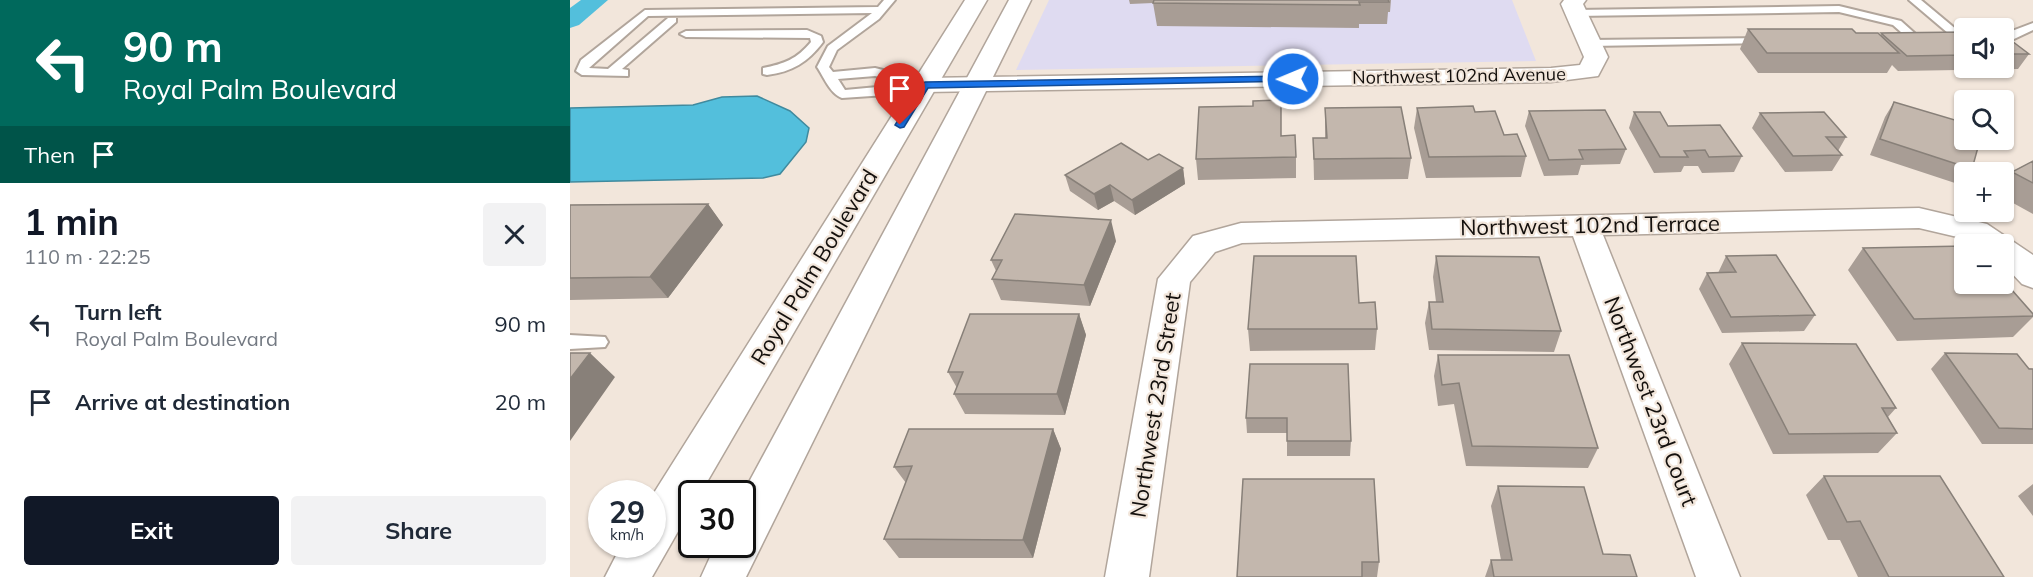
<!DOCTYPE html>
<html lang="en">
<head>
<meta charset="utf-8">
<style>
  body { margin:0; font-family:Mulish,sans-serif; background:#f2f2f3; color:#1f2937; height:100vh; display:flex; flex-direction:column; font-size:22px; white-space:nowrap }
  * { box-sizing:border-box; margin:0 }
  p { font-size:20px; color:#747a83 }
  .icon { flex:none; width:33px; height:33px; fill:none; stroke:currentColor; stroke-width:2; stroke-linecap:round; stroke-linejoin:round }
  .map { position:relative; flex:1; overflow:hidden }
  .panel { display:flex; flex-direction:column; background:#fff; width:570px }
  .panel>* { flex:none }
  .hud { background:#00695c; color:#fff; overflow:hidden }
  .controls { position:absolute; left:1384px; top:18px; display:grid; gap:12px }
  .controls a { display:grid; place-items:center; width:60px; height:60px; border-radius:6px; background:#fff; box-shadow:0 2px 4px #0004; font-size:30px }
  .speed { position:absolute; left:18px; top:480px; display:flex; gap:12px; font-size:30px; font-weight:700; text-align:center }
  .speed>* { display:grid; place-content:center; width:78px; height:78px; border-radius:50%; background:#fff; box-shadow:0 2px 4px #0004; line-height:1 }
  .speed small { font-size:15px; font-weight:400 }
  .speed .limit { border:3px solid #111; border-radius:9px; background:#fff; color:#111 }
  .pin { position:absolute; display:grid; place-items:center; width:51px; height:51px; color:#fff; margin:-62px -26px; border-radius:50% 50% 50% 0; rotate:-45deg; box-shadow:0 0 6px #0007 }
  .pin .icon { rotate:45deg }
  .me { position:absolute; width:66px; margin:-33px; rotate:269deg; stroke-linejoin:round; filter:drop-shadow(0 0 4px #0008) }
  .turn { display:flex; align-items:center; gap:21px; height:126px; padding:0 24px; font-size:27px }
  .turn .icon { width:78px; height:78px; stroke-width:2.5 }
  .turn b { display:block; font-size:42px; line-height:51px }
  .then { display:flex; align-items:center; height:57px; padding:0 24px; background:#0003; gap:12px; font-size:22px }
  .round { display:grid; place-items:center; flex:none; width:63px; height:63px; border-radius:6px; background:#f2f2f3 }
  .head { display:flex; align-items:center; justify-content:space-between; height:102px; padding:0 24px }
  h1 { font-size:36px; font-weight:700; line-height:45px; color:#111827 }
  .primary-button { display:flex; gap:12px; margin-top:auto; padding:12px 24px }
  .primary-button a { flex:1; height:69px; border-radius:6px; background:#111827; color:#fff; font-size:24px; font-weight:700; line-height:69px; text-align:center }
  .primary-button a+a { background:#f2f2f3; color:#1f2937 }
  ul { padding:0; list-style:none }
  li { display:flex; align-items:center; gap:18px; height:78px; padding:0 24px }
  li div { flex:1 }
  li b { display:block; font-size:22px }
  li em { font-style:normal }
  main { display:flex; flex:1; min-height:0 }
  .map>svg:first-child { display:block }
  .commercial { fill:#dfdbf1 }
  .water { fill:#53bfdc; stroke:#408a9e; stroke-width:1.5 }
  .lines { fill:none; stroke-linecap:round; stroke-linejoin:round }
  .canal { fill:#53bfdc; fill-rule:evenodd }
  .service-casing { stroke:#b1a59b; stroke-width:4 }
  .minor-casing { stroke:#b1a59b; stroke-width:3 }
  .secondary-casing { stroke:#b1a59b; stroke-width:3 }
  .service { fill:#fff; fill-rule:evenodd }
  .minor { fill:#fff; fill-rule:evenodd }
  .secondary { fill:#fff; fill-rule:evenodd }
  .wall { fill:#a89d95 }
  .shaded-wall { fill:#888079 }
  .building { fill:#c3b7ad; stroke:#888079; stroke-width:1.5 }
  .route { fill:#1a73e8; stroke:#114b97; stroke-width:1.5 }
  .labels { text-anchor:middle; stroke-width:4.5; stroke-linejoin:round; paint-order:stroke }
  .far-street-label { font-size:18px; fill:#14100d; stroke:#f2e6db }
  .street-label { font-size:22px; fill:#14100d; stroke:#f2e6db }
</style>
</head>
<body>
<main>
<section class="panel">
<div class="hud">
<div class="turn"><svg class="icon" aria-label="left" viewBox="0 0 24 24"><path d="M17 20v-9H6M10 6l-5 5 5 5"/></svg><div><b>90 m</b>Royal Palm Boulevard</div></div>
<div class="then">Then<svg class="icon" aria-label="arrive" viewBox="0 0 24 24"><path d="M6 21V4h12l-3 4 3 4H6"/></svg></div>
</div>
<div class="head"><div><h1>1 min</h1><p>110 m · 22:25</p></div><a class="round"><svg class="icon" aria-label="close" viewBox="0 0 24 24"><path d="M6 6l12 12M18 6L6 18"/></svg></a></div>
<ul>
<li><svg class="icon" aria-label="left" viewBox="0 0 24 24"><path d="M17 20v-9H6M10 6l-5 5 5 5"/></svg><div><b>Turn left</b><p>Royal Palm Boulevard</p></div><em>90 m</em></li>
<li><svg class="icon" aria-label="arrive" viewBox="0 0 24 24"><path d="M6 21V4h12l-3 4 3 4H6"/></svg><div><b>Arrive at destination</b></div><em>20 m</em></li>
</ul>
<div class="primary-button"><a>Exit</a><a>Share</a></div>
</section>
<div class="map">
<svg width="1463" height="577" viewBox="0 0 1463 577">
  <rect width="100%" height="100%" fill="#f2e6db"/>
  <path class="commercial" d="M479,0H942L966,61L446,70Z"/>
  <path class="water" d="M187,96L220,111L239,128L236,142L210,174L193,178L0,182V108L123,105L152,97Z"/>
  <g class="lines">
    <path class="canal" d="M11,0H38L9,25L0,28V8Z"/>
    <defs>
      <path id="service" d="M314,0H325L309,19L267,50L259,67L263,72L305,68L357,81L361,85L359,88L331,94L272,98C260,94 253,75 247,67L258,46L302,13L78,16L19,68L38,69L98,18H106V22L52,69L58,70V76L12,75L6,71L11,60L75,10L308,7ZM305,76L340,84L275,90L268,79Z
        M1339,0H1351L1393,35V39H1385Z
        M1269,6L1331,21L1350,38L1348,40H1340L1323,25L1269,12L1006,16L1001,13L1006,10Z
        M1463,23V30L1444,39L1434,40V34Z
        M237,30L251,36L253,42C238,62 222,72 197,75L193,74V68C214,64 227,59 241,42L240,38L116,37L110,34L116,31Z
        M1196,38L1202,41L1200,43L1020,46L1014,43L1020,40Z
        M0,335L35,337L38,342L35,347L0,349Z"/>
      <path id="minor" d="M994,0H1016L1013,4L1038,57L1028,76L981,82L355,92L346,90L343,85L346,80L355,78L981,68L1010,65L1014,57L991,4Z
        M1349,208L1417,224L1463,255V288L1452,284L1434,265V244H1404L1396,239L1349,228L1033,235L1170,577H1126L1003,236L672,243L645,252L620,282L579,577H535L588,279L623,236L671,223Z"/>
      <path id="secondary" d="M395,0H417L130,494H122V507L82,577H35L52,544H82V496Z
        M439,0H461L176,577H131L146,544H172V495Z"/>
    </defs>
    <use href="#service" class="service-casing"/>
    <use href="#minor" class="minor-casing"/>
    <use href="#secondary" class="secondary-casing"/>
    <use href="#service" class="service"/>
    <use href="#minor" class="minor"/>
    <use href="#secondary" class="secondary"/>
  </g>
  <path class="wall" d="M559,0H821L820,12H818L817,24H789V28L587,26L583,3L560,4Z
    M1178,29L1286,33L1311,35V33L1395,32V68H1434V35L1459,54L1448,69L1328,71L1322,65L1317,73H1188L1170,49Z
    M1324,102L1402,169L1400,172H1395V179L1391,185L1300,155L1315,117Z
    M755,108L841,158L838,179L744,180L743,138H755Z
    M847,108L905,112L934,135L956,156L951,177L856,178L844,128Z
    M959,111L1056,149L1050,164L1011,165L1008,175L974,176L955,126Z
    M1064,112L1172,156L1164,172L1132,173L1128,166H1114L1111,172L1084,173L1059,128Z
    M1190,113L1276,137L1268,151L1272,155L1262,171L1215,172L1182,128Z
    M712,136L726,157V178L628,180L626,159Z
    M578,160L613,168L615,184L565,215L544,201L528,210L500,191L495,175Z
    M1463,161V214L1434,198V181L1442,172Z
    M138,204L153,225L98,298L0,300V205Z
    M546,241L520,306L431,300L422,279L426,271L421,260Z
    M1293,248L1463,314V317L1443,337L1327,341L1278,270Z
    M866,256L991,331L984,352L859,350L855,323L859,302H866L863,277Z
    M1156,256L1245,315L1234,331L1152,333L1129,289L1137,273H1148Z
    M789,303L807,329L805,350L680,351L678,329Z
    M509,314L516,335L495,415L395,414L384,394L387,388L378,372Z
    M1172,343L1326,408L1318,417L1327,433L1308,453L1203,454L1159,364Z
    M1375,353L1463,369V444H1412L1361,369Z
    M868,355L1028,448L1018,468L896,466L884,404L868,406L864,376Z
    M680,364L781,441L780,456H717V433H677L676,418Z
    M483,429L491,449L463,558H329L314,539L336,483L324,467Z
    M1254,476L1434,577H1288L1270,540H1258L1236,495Z
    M673,479L809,562L807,577H667Z
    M1463,484V516L1448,496Z
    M928,486L1033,554L1067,577H915L921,560H931L921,506Z"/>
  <path class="shaded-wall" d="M613,168L615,184L565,215L562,200Z
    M540,185L544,201L528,210L524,194Z
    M138,204L153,225L98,298L80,277Z
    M541,220L546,241L520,306L514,285Z
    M509,314L516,335L495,415L487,394Z
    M20,353L45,377L0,441V379Z
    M483,429L491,449L463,558L453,540Z"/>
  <path class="building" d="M584,0H818L819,2H789L790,5L583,3Z
    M1178,29H1282L1286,33H1308L1329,53H1197Z
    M1395,32V55L1337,56L1311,33Z
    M1434,35L1459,54H1434Z
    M711,100V136L725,135L726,157L626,159L629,107L683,106V101Z
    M1324,102L1395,123V140H1410L1402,169L1310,139Z
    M903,106L905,112L925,111L934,135L947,134L956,156L859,157L847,108Z
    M831,107L841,158L744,159L743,138H757L755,108Z
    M1035,110L1056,149L1009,150L1013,159L979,160L959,111Z
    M1064,112H1090L1098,126L1150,125L1172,156L1139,157L1135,150L1114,151L1118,157H1090Z
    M1254,112L1276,137H1256L1272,155L1223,156L1190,113Z
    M551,143L578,160L589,154L613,168L562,200L540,185L524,194L495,175Z
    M1463,161V183L1442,172Z
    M138,204L80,277L0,278V205Z
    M445,214L541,220L514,285L422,279L432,260H421Z
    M1395,246V284H1434V281L1463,314V316L1344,319L1293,248Z
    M1206,255L1245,315L1161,317L1137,273L1166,272L1156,256Z
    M684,256H786L789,303L805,302L807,329H678Z
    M866,256L969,257L991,331L862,329L859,302H873Z
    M400,314H509L487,394H384L393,372H378Z
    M1172,343L1286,344L1326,408H1312L1327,433L1219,434Z
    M0,353H20L0,379Z
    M1375,353L1447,354L1459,369H1463V429L1429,428Z
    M868,355H999L1028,448L902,446L889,383L872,385Z
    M680,364H778L781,441H717V418H676Z
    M339,429H483L453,540L314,539L342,466L324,467Z
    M1254,476H1370L1434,577H1319L1290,521L1277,522Z
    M673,479H804L809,562H792V577H667Z
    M928,486L1014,487L1033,554L1060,555L1067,577H924L921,560H942Z"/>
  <path class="route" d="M723,76L728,79L727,81L358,88L334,127L330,128L325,125L350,85L355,82Z"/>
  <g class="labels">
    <g class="far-street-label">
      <text transform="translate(889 76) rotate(-1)" y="6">Northwest 102nd Avenue</text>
    </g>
    <g class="street-label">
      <text transform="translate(1020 225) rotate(-1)" y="8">Northwest 102nd Terrace</text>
      <text transform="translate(244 267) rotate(-59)" y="8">Royal Palm Boulevard</text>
      <text transform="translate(1081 401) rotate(69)" y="8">Northwest 23rd Court</text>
      <text transform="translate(585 405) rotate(-81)" y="8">Northwest 23rd Street</text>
    </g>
  </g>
</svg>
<div class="controls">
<a><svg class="icon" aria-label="sound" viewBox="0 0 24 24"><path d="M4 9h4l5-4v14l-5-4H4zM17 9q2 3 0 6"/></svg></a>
<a><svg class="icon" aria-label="search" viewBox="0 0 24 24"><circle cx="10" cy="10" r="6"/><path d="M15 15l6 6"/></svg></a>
<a>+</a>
<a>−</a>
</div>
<div class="speed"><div>29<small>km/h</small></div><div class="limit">30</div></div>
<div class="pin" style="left:330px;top:125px;background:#d93025"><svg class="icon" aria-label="arrive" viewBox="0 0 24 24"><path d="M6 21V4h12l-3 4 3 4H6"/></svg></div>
<svg class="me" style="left:723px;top:79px" viewBox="-20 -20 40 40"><circle r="17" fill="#1a73e8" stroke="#fff" stroke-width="3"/><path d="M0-11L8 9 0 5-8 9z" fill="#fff"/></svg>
</div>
</main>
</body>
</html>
